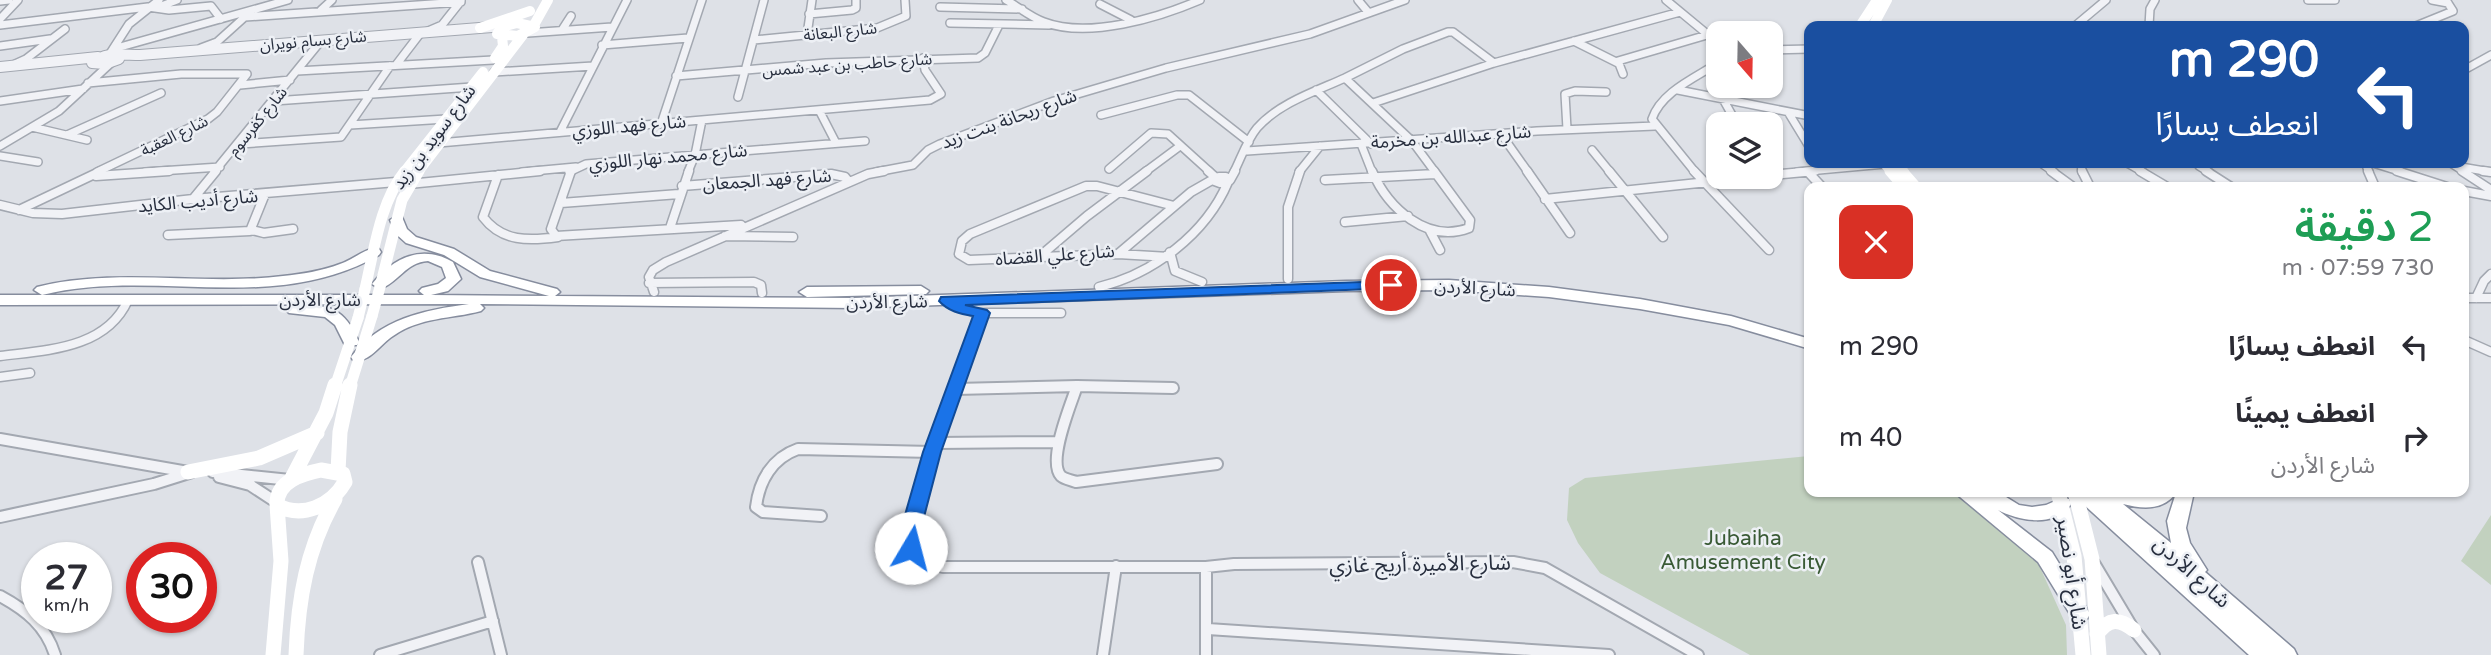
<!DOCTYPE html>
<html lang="ar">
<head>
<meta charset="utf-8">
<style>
  body { margin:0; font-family:"Varela Round","Noto Sans Arabic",sans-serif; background:#f7f7f7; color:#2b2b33; direction:rtl; height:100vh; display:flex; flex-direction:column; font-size:26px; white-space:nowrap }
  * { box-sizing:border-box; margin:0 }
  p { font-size:23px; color:#7c7c81 }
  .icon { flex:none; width:38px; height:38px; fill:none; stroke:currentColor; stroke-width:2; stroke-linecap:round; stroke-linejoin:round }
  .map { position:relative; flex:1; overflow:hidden; direction:ltr }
  .sheet { position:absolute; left:1804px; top:182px; width:665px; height:315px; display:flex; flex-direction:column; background:#fff; border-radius:14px; box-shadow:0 2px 5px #0004; direction:rtl }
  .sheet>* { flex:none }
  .banner { position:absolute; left:1804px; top:21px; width:665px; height:147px; border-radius:14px; box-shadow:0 2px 5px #0004; direction:rtl; background:#1a4fa0; color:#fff; overflow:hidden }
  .needle { width:46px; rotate:160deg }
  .controls { position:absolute; left:1706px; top:21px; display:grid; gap:14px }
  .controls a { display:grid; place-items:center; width:77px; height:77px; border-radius:14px; background:#fff; box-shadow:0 2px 5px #0004; font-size:35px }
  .speed { position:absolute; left:21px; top:542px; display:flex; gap:14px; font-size:35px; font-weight:700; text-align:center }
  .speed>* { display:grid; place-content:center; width:91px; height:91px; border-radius:50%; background:#fff; box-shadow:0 2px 5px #0004; line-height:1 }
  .speed small { font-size:18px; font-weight:400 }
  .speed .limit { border:10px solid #d22; background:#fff; color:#111 }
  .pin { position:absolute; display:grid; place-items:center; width:60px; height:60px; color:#fff; margin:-30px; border:4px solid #fff; border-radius:50%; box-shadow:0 2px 7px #0007 }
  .me { position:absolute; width:77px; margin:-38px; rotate:8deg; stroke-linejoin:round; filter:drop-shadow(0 0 5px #0008) }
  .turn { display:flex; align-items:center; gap:24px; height:147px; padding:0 35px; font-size:32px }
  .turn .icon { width:91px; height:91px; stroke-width:2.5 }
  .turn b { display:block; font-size:49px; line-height:60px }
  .round { display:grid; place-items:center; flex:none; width:74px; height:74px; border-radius:14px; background:#f7f7f7 }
  .headline { display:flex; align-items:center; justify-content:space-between; height:119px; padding:0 35px }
  h1 { font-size:42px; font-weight:600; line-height:52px; color:#1e9e55 }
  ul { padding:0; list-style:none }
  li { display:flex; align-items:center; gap:21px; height:91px; padding:0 35px }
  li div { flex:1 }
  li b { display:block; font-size:26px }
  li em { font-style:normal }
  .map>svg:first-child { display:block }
  .green { fill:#c2d1bf }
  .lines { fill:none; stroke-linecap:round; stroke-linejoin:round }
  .minor-far2-casing { stroke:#a3a8b1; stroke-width:10 }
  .minor-far1-casing { stroke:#a3a8b1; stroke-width:11 }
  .minor-casing { stroke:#a3a8b1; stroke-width:14 }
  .tertiary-casing { stroke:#a3a8b1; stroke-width:12 }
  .trunk-casing { stroke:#868d9e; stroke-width:3 }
  .minor-far2 { stroke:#f1f2f6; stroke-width:7 }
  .minor-far1 { stroke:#f1f2f6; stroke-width:8 }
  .minor { stroke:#f1f2f6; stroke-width:10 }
  .tertiary { stroke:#f1f2f6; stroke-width:10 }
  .secondary-far2 { stroke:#fff; stroke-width:10 }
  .secondary-far1 { stroke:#fff; stroke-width:11 }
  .secondary { stroke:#fff; stroke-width:15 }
  .trunk { fill:#fff; fill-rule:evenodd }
  .secondary-bridge { stroke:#fff; stroke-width:11 }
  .route { fill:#1a73e8; stroke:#114b97; stroke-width:2 }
  .labels { text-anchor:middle; stroke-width:5; stroke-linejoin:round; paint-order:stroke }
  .far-street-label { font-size:16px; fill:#272e3e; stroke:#edf0f5 }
  .street-label { font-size:18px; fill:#272e3e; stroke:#edf0f5 }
  .near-park-label { font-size:21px; fill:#395a35; stroke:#edf0f5 }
  .near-street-label { font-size:21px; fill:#272e3e; stroke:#edf0f5 }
</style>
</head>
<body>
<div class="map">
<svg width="2491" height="655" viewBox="0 0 2491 655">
  <rect width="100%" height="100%" fill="#dee1e7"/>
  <path class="green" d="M1809,456L1810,492H1954L2034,554L2066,625L2067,655H1750L1600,573L1578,543L1567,520L1569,488L1585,478Z
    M2491,515V585L2461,561Z"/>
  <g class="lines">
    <defs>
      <path id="minor-far2" d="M1006,0C1019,7 1030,17 1044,22C1088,39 1158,18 1200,0
        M1358,0L1368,12
        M1666,0L1718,43
        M2308,0H2335
        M2432,0L2448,3
        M0,1L9,0
        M1100,4L1131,20
        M159,7L177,0
        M940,7L1022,9
        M321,10L332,0
        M809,14L852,10L856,8V0
        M245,17L461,2
        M0,19L18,0
        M950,23L1049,25
        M0,25L148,7L169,10L211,6L221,19
        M2075,26L2106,0
        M2149,26L2150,9L2155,0
        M2416,26L2453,11L2446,0
        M562,30L571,16
        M428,31L442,25L461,1
        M528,33L612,27
        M807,35L812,0
        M754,40L877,28L906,16L905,0
        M1574,41L1618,63
        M602,45L688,38
        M0,46L50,39
        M201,48L217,42L248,14
        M113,49L288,0
        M1771,50L1810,49
        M111,52L129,24L159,0
        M15,64L26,59L65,29
        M396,65L419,35
        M2464,70L2491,55
        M297,71L493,60
        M494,72L593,66
        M1623,74L1618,61L1707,35
        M676,76L826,63L978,58L985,53L999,25
        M1345,78L1403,49L1448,32H1453L1494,63
        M88,83L181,74H247L217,112L208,119L97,172
        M240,85L290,80
        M1316,90L1371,144
        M1678,90L1810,116
        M738,97L764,0
        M1723,99L1737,124
        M0,101L83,89
        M274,101L472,87
        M1373,103L1494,63L1680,12
        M819,110L836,143
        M1788,112L1810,148
        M1101,115L1177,95H1189L1249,142
        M661,124L702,0
        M350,125L446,119
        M32,127L87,140
        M1567,129L1565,94L1575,91L1606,92
        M560,132L627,0
        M1501,134L1528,172
        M67,135L161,93
        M439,143L930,100L941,94L925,70L923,58
        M240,144L341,137L390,66
        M1361,144L1372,172
        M0,146L59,111L112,62
        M1592,150L1610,172
        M1247,151L1537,131L1655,126
        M0,156L38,162
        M2041,163L2054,172
        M2081,163L2082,172
        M2127,163L2143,172
        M2365,163L2369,172
        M2373,163L2402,172
        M2451,163L2465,172
        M2461,167L2491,172
        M1109,169L1151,133L1168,134L1210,172
        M145,172L220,167
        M214,172L320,42
        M522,172L576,167
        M569,172L586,164L865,141
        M688,172L695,155L702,120
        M876,172L913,165L928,150L940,144L1054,101L1166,68L1310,34L1405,0
        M1145,172L1180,146
        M1234,172C1241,158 1247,140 1257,128C1279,103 1316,91 1345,78L1412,141L1435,172
        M1299,172L1320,146
        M1695,172L1652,119C1661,92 1695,78 1718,63
        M1797,172L1885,164
        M2209,172L2199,166L2209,163"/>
      <path id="minor-far1" d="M571,171L551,229L556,236L741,225
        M1208,171L1215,177
        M1372,171C1388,208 1427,244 1469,228L1470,220L1434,171
        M1527,171L1570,233
        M1609,171L1663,237
        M1694,171L1769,250
        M2051,171L2073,187
        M2082,171L2090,187
        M2140,171L2167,187
        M2206,171L2231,187
        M2368,171L2375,187
        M2397,171L2447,187
        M2462,171L2491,190
        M2483,171L2491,172
        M1808,172L1822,187
        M498,175L483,217C502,242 529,241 558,237
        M1771,175L1815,171
        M96,176L169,171
        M1219,177H1226L1229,181L1220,183L1212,180Z
        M1230,180L1235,171
        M1325,180L1435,174
        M409,184L540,171
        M682,186L831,174L845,177L849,182
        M2464,191L2491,196
        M193,199L216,171
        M1545,199L1756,177
        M561,203L679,194
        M0,205L33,213L62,214L193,199L396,182
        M1174,206L1097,186H1086L970,234L962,241L959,254L969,260L1118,254L1191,192L1212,180
        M19,210L101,171
        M1345,222L1408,216
        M670,228L689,171
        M252,230L264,233L293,229
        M1430,231L1440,250
        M168,235L250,231L265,194
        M725,236L793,237
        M1170,252L1175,271L1202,282
        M1118,254L1169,257
        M1039,257L1087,216L1147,171
        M1288,279V207L1300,171
        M649,283L754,282L761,285L762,293
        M1099,287C1153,274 1206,234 1228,182
        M654,292L649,277L653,270L666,262L868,174L884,171
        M2464,298H2491
        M2476,298L2484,281L2491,274
        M947,301L975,313H1061
        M2464,340L2491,352
        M0,356C47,350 106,349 128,300
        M0,377L30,373
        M955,387L982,313
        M1030,387H1133"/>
      <path id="minor" d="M956,385L932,452L909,536C913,556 924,563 943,567H1206
        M1077,386C1071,404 1047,461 1061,476C1064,479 1071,480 1076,482L1217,464
        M956,389L1077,386L1173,388
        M0,439L188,472
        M936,443L1059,442
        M213,472L290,480
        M219,477L250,485L276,502
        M821,516L763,512L756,507C759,481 772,458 798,449L932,452
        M0,517L154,484L192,472
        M478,562L501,655
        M2094,563L2134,630L2154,655
        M0,596C26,610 46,626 55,655
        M1208,629L1609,655
        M380,655L493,621
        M1103,655L1116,566
        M1206,655V567L1234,564L1513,562L1545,568L1698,655"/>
      <path id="tertiary" d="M120,55L119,59L105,64L92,63C106,51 123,55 140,55L492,27
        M0,67L98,57"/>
      <path id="trunk" d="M397,216L402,217L407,229L416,237L454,249L490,271L557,289L560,292L555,296L854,298L1346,281L1449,280L1549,287L1640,299L1731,316L1810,339V349L1729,325L1640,309L1549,297L1449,290L1346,291L854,308L480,304L484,308L481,311C451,319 420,317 393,336C380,344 369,364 353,360L351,357C380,319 424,310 469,304L0,305V295H424L419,291L422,288L438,284L446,278L442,267L428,261C406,262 398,283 380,289L372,284C394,257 422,244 453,262L461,279L448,291L431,295L549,296L480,277L444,255L406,243L396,234L390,220Z
        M374,248L379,249L381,252L379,255C273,316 154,267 42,295L34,290L37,287C118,267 201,286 283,276C302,274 322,271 340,264C352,260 362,251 374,248Z
        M921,286L929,291L926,294L807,297L799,292L807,287Z
        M294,305C330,305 344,307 359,342L357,345H345L335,325L325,317L289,313L286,310L289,307Z
        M1954,492H1975L1978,495L1977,492H1998L2019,505L2032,507L2046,505L2062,498L2069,499L2071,504C2056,528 2019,521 1998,510L2052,552L2090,614L2087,619L2080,622L2073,619L2038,562Z
        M2070,492H2126L2146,495L2156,492H2194L2186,528L2190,543L2207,570L2205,572L2294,649L2297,655H2249ZM2176,493L2167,521L2171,543L2123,504C2142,509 2163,511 2176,493Z"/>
    </defs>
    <use href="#minor-far2" class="minor-far2-casing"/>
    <use href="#minor-far1" class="minor-far1-casing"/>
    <use href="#minor" class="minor-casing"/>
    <use href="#tertiary" class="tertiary-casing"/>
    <use href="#trunk" class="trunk-casing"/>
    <use href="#minor-far2" class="minor-far2"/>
    <use href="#minor-far1" class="minor-far1"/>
    <use href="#minor" class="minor"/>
    <use href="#tertiary" class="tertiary"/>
    <path class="secondary-far2" d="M517,23L535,27L518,36L497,34L502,27Z
      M534,25L548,0
      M1860,26L1877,0
      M1873,26L1887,0
      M480,28L530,11
      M495,58L503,46L502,37
      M1884,163L1892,172
      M1896,163L1904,172
      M404,172L483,72
      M418,172L523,35"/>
    <path class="secondary-far1" d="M1890,171L1904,187
      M1902,171L1916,187
      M380,287L402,200L419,171
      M365,289C374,251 380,202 405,171
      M335,387L358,318
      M350,387L372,316"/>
    <path class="secondary" d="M321,470L343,474L345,482C331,506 302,519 277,505C276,481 302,474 321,470Z
      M338,471L340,432L350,385
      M188,472L259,458L317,433
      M291,480L326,413L335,385
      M2058,492L2074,556L2083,655
      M2075,492L2092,559L2099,655
      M2097,634C2109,618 2119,618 2134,630
      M273,655L281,561L277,505
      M296,655C298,599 307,548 335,499"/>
    <use href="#trunk" class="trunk"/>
    <path class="secondary-bridge" d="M372,316L380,287
      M358,318L365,289"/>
  </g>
  <path class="route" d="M1391,281L1396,282L1398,285L1396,288L965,305L987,310L990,313L941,452L919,536L920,548L917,553H904L899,536L923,452L973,316C960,314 948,311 939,301L941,297Z"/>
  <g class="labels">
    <g class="far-street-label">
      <text transform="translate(840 31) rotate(-6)" y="6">شارع البعانة</text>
      <text transform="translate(313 40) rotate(-5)" y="6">شارع بسام نويران</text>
      <text transform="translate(847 64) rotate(-4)" y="6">شارع حاطب بن عبد شمس</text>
      <text transform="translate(257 121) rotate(-51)" y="6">شارع كفرسوم</text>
      <text transform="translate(174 135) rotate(-26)" y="6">شارع العقبة</text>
    </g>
    <g class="street-label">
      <text transform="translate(1009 119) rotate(-20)" y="6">شارع ريحانة بنت زيد</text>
      <text transform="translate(629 126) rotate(-5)" y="6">شارع فهد اللوزي</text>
      <text transform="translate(434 137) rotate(-53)" y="6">شارع سويد بن زيد</text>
      <text transform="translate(1451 137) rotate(-4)" y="6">شارع عبدالله بن مخرمة</text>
      <text transform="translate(668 157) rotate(-5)" y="6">شارع محمد نهار اللوزي</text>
      <text transform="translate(767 180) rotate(-4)" y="6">شارع فهد الجمعان</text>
      <text transform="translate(198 201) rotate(-5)" y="6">شارع أديب الكايد</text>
      <text transform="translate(1055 255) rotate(-4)" y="6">شارع علي القضاه</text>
      <text transform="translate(1475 288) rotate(3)" y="6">شارع الأردن</text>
      <text x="320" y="306">شارع الأردن</text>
      <text transform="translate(887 302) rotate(-1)" y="6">شارع الأردن</text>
    </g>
    <g class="near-park-label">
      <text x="1743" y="545">Jubaiha<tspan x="1743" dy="24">Amusement City</tspan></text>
    </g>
    <g class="near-street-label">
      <text transform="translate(1420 564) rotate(-1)" y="7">شارع الأميرة أريج غازي</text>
      <text transform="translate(2192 572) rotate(42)" y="7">شارع الأردن</text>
      <text transform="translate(2072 573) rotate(82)" y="7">شارع أبو نصير</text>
    </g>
  </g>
</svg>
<div class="controls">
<a><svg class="needle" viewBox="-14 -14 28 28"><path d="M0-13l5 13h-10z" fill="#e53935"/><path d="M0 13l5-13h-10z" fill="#7c7c81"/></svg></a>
<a><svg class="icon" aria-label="layers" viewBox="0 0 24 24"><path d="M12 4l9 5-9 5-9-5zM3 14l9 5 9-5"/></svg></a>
</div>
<div class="speed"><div>27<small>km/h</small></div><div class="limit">30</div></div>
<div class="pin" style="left:1391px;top:285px;background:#d93025"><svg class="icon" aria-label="arrive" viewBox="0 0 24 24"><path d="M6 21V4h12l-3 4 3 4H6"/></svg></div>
<svg class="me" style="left:911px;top:548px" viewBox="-20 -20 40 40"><circle r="19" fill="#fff"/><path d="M0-13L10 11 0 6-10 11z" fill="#1a73e8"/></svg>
<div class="banner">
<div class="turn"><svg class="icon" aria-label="left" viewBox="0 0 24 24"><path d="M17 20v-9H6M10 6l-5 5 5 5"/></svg><div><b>290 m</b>انعطف يسارًا</div></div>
</div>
<section class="sheet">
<div class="headline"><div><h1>2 دقيقة</h1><p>730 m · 07:59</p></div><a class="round" style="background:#d93025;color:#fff"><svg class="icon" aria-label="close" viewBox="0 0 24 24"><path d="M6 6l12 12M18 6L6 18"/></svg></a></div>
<ul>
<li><svg class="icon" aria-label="left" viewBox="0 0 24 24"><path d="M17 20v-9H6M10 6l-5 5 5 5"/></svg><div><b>انعطف يسارًا</b></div><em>290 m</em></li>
<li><svg class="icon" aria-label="right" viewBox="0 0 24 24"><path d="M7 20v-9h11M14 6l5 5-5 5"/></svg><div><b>انعطف يمينًا</b><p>شارع الأردن</p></div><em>40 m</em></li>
</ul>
</section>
</div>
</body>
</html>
